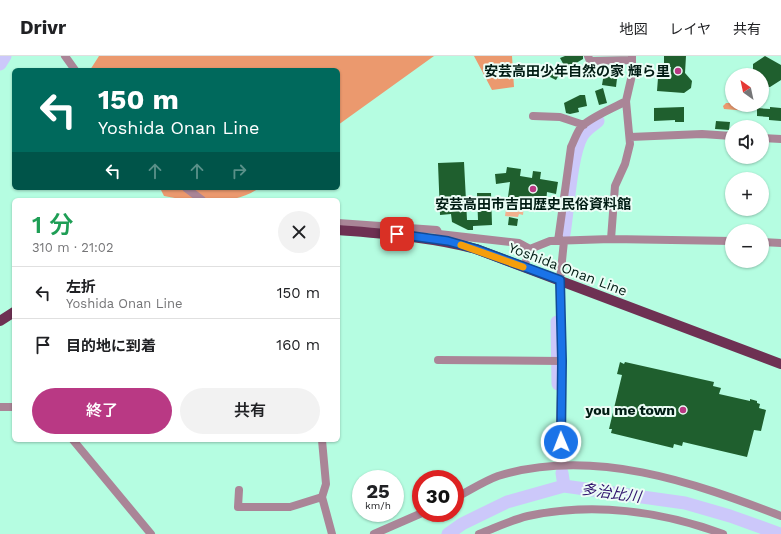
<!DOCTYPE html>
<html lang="ja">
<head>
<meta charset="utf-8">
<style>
  body { margin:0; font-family:"Work Sans","Noto Sans JP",sans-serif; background:#f2f2f2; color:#202124; height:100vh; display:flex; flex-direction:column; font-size:15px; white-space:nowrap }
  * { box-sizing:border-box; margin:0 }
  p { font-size:13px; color:#757577 }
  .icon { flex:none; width:22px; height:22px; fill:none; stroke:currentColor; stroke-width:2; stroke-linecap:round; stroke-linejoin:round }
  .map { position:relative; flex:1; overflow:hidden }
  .details { position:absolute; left:12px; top:142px; width:328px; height:244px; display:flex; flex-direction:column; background:#fff; border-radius:6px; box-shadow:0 1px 3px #0004 }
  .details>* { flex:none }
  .banner { position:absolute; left:12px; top:12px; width:328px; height:122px; border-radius:6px; box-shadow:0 1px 3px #0004; background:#00695c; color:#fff; overflow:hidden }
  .needle { width:26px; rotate:327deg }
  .fabs { position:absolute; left:725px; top:12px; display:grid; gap:8px }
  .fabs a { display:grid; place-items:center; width:44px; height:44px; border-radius:50%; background:#fff; box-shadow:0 1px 3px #0004; font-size:20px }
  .speed { position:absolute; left:352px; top:414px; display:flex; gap:8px; font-size:20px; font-weight:700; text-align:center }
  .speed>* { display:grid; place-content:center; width:52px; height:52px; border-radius:50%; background:#fff; box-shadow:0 1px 3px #0004; line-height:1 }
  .speed small { font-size:10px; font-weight:400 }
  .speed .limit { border:6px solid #d22; background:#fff; color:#111 }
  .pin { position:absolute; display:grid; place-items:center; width:34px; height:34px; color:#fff; margin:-17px; border-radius:8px; box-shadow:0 2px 6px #0006 }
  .me { position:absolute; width:44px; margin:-22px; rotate:359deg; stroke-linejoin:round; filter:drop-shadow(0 0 3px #0008) }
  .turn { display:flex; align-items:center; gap:14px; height:84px; padding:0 20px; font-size:18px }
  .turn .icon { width:52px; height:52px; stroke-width:2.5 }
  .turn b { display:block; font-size:28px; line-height:34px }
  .lanes { display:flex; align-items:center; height:38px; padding:0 20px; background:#0003; justify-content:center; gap:20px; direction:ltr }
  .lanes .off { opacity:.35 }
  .round { display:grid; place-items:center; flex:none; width:42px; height:42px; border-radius:21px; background:#f2f2f2 }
  .headline { display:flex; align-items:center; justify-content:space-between; height:68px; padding:0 20px }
  h1 { font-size:24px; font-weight:600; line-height:30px; color:#1e9e55 }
  .primary-button { display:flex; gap:8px; margin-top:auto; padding:8px 20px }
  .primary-button a { flex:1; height:46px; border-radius:24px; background:#b93984; color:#fff; font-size:16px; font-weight:600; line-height:46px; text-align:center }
  .primary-button a+a { background:#f2f2f2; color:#202124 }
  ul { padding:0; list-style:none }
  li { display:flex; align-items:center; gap:12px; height:52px; padding:0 20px; border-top:1px solid #e0e0e0 }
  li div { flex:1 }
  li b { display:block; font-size:15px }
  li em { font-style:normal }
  header { display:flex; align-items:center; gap:24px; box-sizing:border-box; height:56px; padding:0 20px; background:#fff; border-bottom:1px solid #e0e0e0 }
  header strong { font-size:19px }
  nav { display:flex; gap:22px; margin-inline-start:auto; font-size:14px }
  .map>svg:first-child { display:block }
  .green { fill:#f2b08e }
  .forest { fill:#eb996e }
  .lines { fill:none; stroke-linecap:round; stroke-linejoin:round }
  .river { stroke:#ccc8fa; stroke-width:13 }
  .building { fill:#1f5f2e }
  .minor { stroke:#aa8597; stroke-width:8 }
  .primary { stroke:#6e3153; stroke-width:10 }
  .route-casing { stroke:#114b97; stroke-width:10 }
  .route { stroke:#1a73e8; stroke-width:7 }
  .slow { stroke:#f59e0b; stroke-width:7 }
  .poi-dot { fill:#b93984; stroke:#ecfdf6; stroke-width:1.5 }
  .labels { text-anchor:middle; stroke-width:4; stroke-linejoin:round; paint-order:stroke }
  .poi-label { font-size:14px; font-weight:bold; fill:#001c13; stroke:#ecfdf6; text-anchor:end }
  .street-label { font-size:14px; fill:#001c13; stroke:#ecfdf6 }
  .water-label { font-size:15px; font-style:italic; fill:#2e106c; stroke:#ecfdf6 }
</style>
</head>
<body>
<header>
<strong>Drivr</strong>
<nav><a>地図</a><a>レイヤ</a><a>共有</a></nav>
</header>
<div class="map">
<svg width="781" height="478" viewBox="0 0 781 478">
  <rect width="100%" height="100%" fill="#b5fde1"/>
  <path class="green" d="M507,146L524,149L523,159L519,158L518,161L505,160Z
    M545,147L558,149L557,155L544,153Z"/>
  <path class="forest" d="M99,0H434L338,69V14H90Z
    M474,0H512L514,31L492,34Z
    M726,47H732V49L753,50L748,55L724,53L723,50Z
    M160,132H259C233,151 194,146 164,140Z"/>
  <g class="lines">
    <path class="river" d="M0,8L5,0
      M564,178C568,154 571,99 582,80C586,73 592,70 598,65
      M557,266L558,328
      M562,417L564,430
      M448,478L462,468L507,446L564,430L685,447L730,460L780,478"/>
  </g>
  <path class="building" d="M565,0H583V3L566,13L560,2Z
    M664,0H686L685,17L692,25L691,32L684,37L657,35L658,22L670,23L671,11H664Z
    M765,0L781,9V24L770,31H762V19H753V8Z
    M601,10H622V14H618L616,31L602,29L604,17H601Z
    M552,13L560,17L556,24L548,20Z
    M603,32L607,47L599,49L595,35Z
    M580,39H585L587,50L578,52L579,56L570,58L566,57L564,47Z
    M684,51V66H675V64L654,65V52Z
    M770,51L781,52V65L769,64V61L757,60V52L770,53Z
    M716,65L730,66L729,74L715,73Z
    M464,106L467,164H478L477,137H491L492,169L473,170V174H468L452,166L451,158L440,159L438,107Z
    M507,111L521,113L520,120L532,122L533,115L541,116L540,123L558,126L556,138L547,136L546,147L508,141L510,126L496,128L495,118L506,117Z
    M509,161L518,163L517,170L508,169Z
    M620,306L624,308L625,306L714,326L713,330L721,332L719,338L750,345V343L757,345V347L760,348L759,352L766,354L761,375L754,374L747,401L683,386L682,390L674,388L673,392L611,377L612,373H609L622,319L617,318Z"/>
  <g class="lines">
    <path class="minor" d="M65,0L75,14
      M588,0L590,5L632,4
      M533,60L560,61L584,69
      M630,81L702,78L732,80
      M762,82L781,83
      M186,132L202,144
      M338,167L437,174L439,178L519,187L530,193
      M611,183L615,130L625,108L630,88L626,45L632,19V0
      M558,185L571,91C574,85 577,76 581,71C591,61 614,52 626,45
      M762,186L781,187
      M524,211L530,193L550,185L611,183L732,185
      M438,304L562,305L560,224L564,185
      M562,305L560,371L564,409
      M0,351H14
      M73,384L151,478
      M322,384L326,428L322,441L332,478
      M239,434L238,451H290L322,441
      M455,442C469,435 484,425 498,420C593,391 693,426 781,460
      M374,478L422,457
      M479,478C495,472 511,464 528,460C593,446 661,455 723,478"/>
    <path class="primary" d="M338,174C385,178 431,181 476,193L781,308
      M0,265L14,256"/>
  </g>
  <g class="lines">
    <defs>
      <path id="route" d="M397,178L448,185L476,193L560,224L562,305L561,386"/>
    </defs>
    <use href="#route" class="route-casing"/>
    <use href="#route" class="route"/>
    <path class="slow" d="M461,189L523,211"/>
  </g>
  <g class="poi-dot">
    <circle cx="678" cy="15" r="4"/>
    <circle cx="533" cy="133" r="4"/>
    <circle cx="683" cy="354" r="4"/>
  </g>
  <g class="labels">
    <g class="poi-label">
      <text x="670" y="20">安芸高田少年自然の家 輝ら里</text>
      <text x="533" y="153" text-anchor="middle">安芸高田市吉田歴史民俗資料館</text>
      <text x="675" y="359">you me town</text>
    </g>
    <g class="street-label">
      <text transform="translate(568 213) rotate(21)" y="5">Yoshida Onan Line</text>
    </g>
    <g class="water-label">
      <text transform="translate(611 437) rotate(8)" y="5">多治比川</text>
    </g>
  </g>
</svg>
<div class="fabs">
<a><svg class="needle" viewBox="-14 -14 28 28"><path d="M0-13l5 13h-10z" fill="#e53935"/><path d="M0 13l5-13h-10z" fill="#757577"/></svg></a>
<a><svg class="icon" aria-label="sound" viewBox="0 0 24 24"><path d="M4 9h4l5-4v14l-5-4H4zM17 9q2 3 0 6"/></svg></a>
<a>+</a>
<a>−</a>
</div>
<div class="speed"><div>25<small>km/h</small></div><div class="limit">30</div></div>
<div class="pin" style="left:397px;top:178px;background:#d93025"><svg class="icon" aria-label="arrive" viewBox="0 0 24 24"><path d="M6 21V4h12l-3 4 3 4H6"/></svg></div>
<svg class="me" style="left:561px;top:386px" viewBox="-20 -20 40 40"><circle r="17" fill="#1a73e8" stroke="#fff" stroke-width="3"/><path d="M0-11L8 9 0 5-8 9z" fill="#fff"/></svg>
<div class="banner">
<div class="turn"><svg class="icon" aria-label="left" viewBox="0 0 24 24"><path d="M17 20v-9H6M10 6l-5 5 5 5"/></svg><div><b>150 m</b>Yoshida Onan Line</div></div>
<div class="lanes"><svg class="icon" aria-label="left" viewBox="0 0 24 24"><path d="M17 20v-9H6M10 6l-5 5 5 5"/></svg><svg class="icon off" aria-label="ahead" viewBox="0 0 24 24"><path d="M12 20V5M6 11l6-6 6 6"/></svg><svg class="icon off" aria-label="ahead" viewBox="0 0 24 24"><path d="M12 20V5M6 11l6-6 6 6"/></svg><svg class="icon off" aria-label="right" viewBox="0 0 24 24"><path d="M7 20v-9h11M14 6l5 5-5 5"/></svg></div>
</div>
<section class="details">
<div class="headline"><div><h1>1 分</h1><p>310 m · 21:02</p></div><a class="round"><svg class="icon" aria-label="close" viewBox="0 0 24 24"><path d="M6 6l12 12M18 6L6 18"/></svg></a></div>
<ul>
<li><svg class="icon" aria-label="left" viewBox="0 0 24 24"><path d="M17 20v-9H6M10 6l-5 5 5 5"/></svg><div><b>左折</b><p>Yoshida Onan Line</p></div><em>150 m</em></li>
<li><svg class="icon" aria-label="arrive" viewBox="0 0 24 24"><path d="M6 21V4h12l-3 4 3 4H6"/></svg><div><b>目的地に到着</b></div><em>160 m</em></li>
</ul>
<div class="primary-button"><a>終了</a><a>共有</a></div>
</section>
</div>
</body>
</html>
